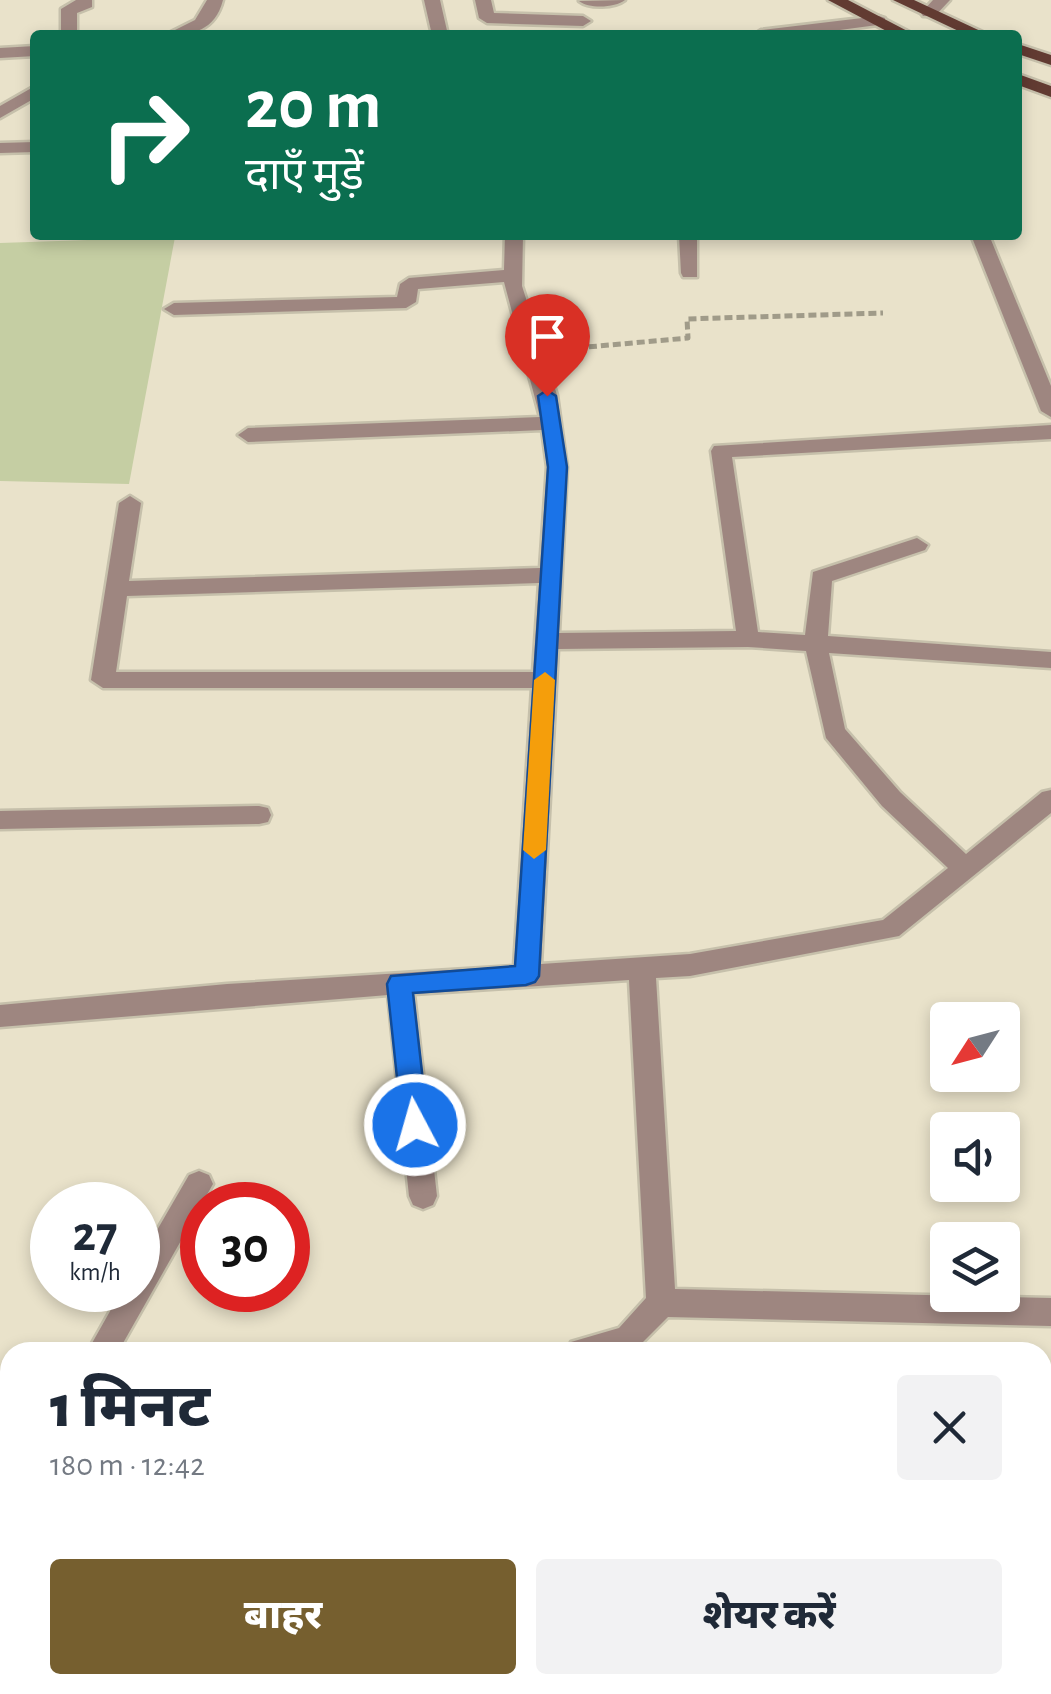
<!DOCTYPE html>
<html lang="hi">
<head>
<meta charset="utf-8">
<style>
  body { margin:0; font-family:"Alegreya Sans","Noto Sans Devanagari",sans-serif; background:#f2f2f3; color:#1f2937; height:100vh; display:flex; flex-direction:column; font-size:38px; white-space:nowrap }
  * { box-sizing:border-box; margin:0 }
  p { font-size:32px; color:#747a83 }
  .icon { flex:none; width:55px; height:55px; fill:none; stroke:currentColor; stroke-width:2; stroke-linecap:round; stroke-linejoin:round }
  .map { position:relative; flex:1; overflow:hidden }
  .side { position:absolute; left:0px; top:1342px; width:1052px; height:352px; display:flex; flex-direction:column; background:#fff; border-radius:30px 30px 0 0; box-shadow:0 5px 15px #0003 }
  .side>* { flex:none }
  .hud { position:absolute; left:30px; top:30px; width:992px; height:210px; border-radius:10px; box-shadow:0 5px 15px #0003; background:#0b6e4f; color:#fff; overflow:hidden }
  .needle { width:65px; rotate:234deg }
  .fabs { position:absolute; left:930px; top:1002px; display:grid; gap:20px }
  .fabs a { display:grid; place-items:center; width:90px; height:90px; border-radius:10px; background:#fff; box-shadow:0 5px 15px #0003; font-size:50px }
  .speed { position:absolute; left:30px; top:1182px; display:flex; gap:20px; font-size:50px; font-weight:700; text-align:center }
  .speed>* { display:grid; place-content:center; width:130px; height:130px; border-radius:50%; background:#fff; box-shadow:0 5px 15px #0003; line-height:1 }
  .speed small { font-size:25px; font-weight:400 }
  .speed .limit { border:15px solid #d22; background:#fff; color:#111 }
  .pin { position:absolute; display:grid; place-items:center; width:85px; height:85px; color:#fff; margin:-102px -42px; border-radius:50% 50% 50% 0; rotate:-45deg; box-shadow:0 0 10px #0007 }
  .pin .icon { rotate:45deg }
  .me { position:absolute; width:110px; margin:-55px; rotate:354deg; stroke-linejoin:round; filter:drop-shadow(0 0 8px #0008) }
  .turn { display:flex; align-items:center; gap:35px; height:210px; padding:0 50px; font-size:45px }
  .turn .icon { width:130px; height:130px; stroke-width:2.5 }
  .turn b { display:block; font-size:70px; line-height:85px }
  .round { display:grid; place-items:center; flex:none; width:105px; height:105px; border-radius:10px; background:#f2f2f3 }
  .headline { display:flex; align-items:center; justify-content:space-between; height:170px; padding:0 50px }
  h1 { font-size:60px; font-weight:800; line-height:75px }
  .cta { display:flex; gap:20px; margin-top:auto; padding:20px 50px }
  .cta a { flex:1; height:115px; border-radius:10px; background:#765f2f; color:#fff; font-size:40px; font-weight:800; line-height:115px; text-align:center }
  .cta a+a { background:#f2f2f3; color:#1f2937 }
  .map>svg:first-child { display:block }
  .green { fill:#c5cea3 }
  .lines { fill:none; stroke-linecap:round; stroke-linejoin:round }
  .minor-casing { stroke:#c6c0ab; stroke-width:5 }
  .major-casing { stroke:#c6c0ab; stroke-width:5 }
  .path { stroke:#a09b89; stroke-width:5; stroke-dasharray:8 4; stroke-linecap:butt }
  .minor { fill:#9e8680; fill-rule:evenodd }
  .major { fill:#623b32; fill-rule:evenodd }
  .route { fill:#1a73e8; stroke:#114b97; stroke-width:2.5 }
  .slow { fill:#f59e0b }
</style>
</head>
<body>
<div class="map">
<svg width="1051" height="1694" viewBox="0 0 1051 1694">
  <rect width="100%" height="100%" fill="#e9e2ca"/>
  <path class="green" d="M175,237L129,484L0,481V243Z"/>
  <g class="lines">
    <defs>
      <path id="minor" d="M76,0H92V7L77,13V35H61V9Z
        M207,0H223C215,31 193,35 165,35L195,20Z
        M424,0H440L448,35H432Z
        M475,0H491L494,13L583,16L591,21L583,26L487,23L479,18Z
        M625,0C615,8 589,9 579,1Z
        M933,0H950L935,16H923L921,13Z
        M879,16L885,18V24L802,35H753L761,30Z
        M35,46V56L0,58V48Z
        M35,86V98L0,118V106Z
        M35,142V152L0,153V143Z
        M505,235H523L522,286L557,395L567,467L559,633L736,631L711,451L714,446L1051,425V439L732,457L758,632L805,635L813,572L917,538L928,545L925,550L832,581L828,636L1051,652V668L829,653L845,729L900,792L966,854L1042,792L1051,790V813L899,936L690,976L656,978L675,1289L1051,1298V1326L668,1317L633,1352H567L571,1342L619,1328L646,1298L629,980L414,994L437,1196L433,1205L423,1209L413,1205L409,1196L388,995L0,1027V1005L227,984L514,966L532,688H103L91,680L119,503L130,496L141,503L129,581L540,568L547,467L542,430L248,442L238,435L248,428L540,417L504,282L418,289L416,302L406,308L174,315L164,309L174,303L397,297L400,284L409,278L504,270ZM539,583L533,672H116L127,596ZM748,647L806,651L826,738L882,806L948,868L883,920L690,954L541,964L558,649Z
        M679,235H697V277H683L681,273Z
        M971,235H989L1051,386V417L1041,411Z
        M259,806L268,808L271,815L268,822L259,824L0,829V811Z
        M199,1171L209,1175L213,1184L118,1352H87L122,1290H138V1263L189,1175Z
        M54,1685H92L88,1694H50Z"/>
      <path id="major" d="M828,0H848L915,35H894Z
        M893,0H914L989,35H967Z
        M1018,44L1051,55V65L1018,54Z
        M1018,74L1051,86V97L1018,85Z"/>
    </defs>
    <use href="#minor" class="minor-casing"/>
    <use href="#major" class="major-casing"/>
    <path class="path" d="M565,349L688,338L687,319L883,313"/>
    <use href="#minor" class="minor"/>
    <use href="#major" class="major"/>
  </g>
  <path class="route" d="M547,390L556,396L567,467L539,976L535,982L526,985L413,993L428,1125L424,1133L415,1136L406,1133L402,1125L387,984L391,976L515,966L548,467L538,396Z"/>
  <path class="slow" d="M545,672L555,680L546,850L534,859L523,850L534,680Z"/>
</svg>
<div class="fabs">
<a><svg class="needle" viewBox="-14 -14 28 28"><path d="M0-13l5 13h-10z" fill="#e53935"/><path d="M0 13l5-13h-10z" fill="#747a83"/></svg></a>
<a><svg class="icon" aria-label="sound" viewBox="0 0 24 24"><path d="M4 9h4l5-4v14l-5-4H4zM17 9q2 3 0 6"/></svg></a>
<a><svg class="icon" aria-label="layers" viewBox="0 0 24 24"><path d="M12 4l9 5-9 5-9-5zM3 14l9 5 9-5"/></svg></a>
</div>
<div class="speed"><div>27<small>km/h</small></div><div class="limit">30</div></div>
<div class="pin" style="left:547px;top:396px;background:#d93025"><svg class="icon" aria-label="arrive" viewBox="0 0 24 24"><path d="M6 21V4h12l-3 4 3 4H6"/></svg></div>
<svg class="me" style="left:415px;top:1125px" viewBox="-20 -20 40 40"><circle r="17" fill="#1a73e8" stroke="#fff" stroke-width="3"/><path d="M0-11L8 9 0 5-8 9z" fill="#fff"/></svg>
<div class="hud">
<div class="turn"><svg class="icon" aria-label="right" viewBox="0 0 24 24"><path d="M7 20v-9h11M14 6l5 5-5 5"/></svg><div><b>20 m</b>दाएँ मुड़ें</div></div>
</div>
<section class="side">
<div class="headline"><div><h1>1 मिनट</h1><p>180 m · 12:42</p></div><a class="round"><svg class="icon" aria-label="close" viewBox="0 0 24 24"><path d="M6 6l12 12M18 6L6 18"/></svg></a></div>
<div class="cta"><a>बाहर</a><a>शेयर करें</a></div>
</section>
</div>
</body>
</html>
